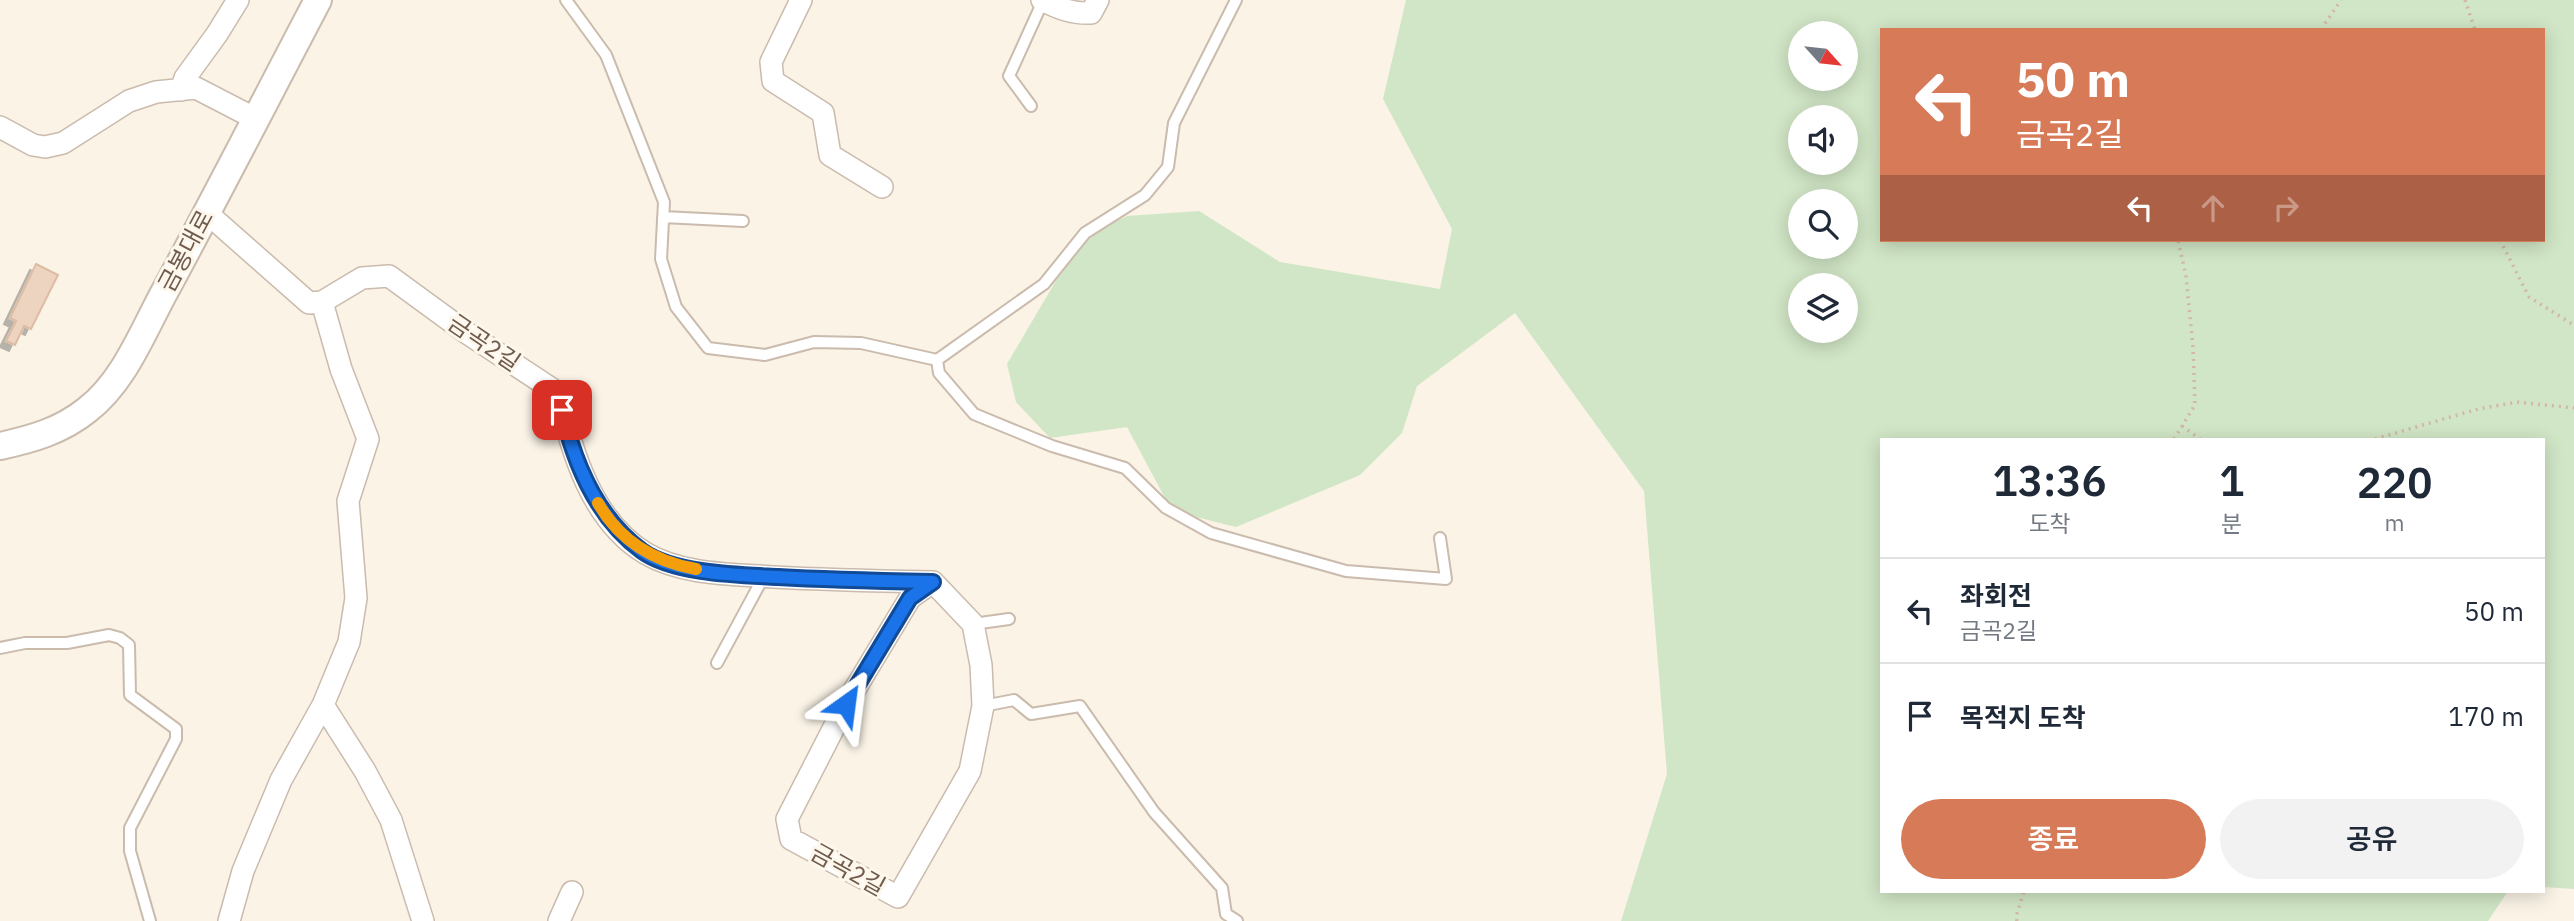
<!DOCTYPE html>
<html lang="ko">
<head>
<meta charset="utf-8">
<style>
  body { margin:0; font-family:"IBM Plex Sans","Noto Sans KR",sans-serif; background:#f2f2f3; color:#1f2937; height:100vh; display:flex; flex-direction:column; font-size:26px; white-space:nowrap }
  * { box-sizing:border-box; margin:0 }
  p { font-size:23px; color:#747a83 }
  .icon { flex:none; width:38px; height:38px; fill:none; stroke:currentColor; stroke-width:2; stroke-linecap:round; stroke-linejoin:round }
  .map { position:relative; flex:1; overflow:hidden }
  .panel { position:absolute; left:1880px; top:438px; width:665px; height:455px; display:flex; flex-direction:column; background:#fff; border-radius:0px; box-shadow:0 4px 18px #0003 }
  .panel>* { flex:none }
  .top-card { position:absolute; left:1880px; top:28px; width:665px; height:214px; border-radius:0px; box-shadow:0 4px 18px #0003; background:#d77a58; color:#fff; overflow:hidden }
  .needle { width:46px; rotate:117deg }
  .buttons { position:absolute; left:1788px; top:21px; display:grid; gap:14px }
  .buttons a { display:grid; place-items:center; width:70px; height:70px; border-radius:50%; background:#fff; box-shadow:0 4px 18px #0003; font-size:35px }
  .pin { position:absolute; display:grid; place-items:center; width:60px; height:60px; color:#fff; margin:-30px; border-radius:14px; box-shadow:0 4px 10px #0006 }
  .me { position:absolute; width:77px; margin:-38px; rotate:31deg; stroke-linejoin:round; filter:drop-shadow(0 0 5px #0008) }
  .turn { display:flex; align-items:center; gap:24px; height:147px; padding:0 21px; font-size:32px }
  .turn .icon { width:91px; height:91px; stroke-width:2.5 }
  .turn b { display:block; font-size:49px; line-height:60px }
  .lanes { display:flex; align-items:center; height:66px; padding:0 21px; background:#0003; justify-content:center; gap:35px; direction:ltr }
  .lanes .off { opacity:.35 }
  .eta { display:flex; justify-content:space-evenly; align-items:center; height:119px; text-align:center }
  .eta b { font-size:42px; font-weight:600; line-height:49px }
  .button { display:flex; gap:14px; margin-top:auto; padding:14px 21px }
  .button a { flex:1; height:80px; border-radius:42px; background:#d77a58; color:#fff; font-size:28px; font-weight:600; line-height:80px; text-align:center }
  .button a+a { background:#f2f2f3; color:#1f2937 }
  ul { padding:0; list-style:none }
  li { display:flex; align-items:center; gap:21px; height:105px; padding:0 21px; border-top:2px solid #e0e1e3 }
  li div { flex:1 }
  li b { display:block; font-size:26px }
  li em { font-style:normal }
  .map>svg:first-child { display:block }
  .green { fill:#d1e6c6; fill-rule:evenodd }
  .building { fill:#ecd4c1; stroke:#ddbca3; stroke-width:2; filter:url(#shadow) }
  .lines { fill:none; stroke-linecap:round; stroke-linejoin:round }
  .service-casing { stroke:#cabbad; stroke-width:14 }
  .minor-casing { stroke:#cabbad; stroke-width:24 }
  .tertiary-casing { stroke:#cabbad; stroke-width:30 }
  .path { stroke:#d1b7a4; stroke-width:3.5; stroke-dasharray:2 5; stroke-linecap:butt }
  .service { stroke:#fff; stroke-width:10 }
  .minor { stroke:#fff; stroke-width:21 }
  .tertiary { stroke:#fff; stroke-width:26 }
  .route-casing { stroke:#114b97; stroke-width:18 }
  .route { stroke:#1a73e8; stroke-width:12 }
  .slow { stroke:#f59e0b; stroke-width:12 }
  .labels { text-anchor:middle; stroke-width:6; stroke-linejoin:round; paint-order:stroke }
  .street-label { font-size:24px; fill:#705c4e; stroke:#fdf7ec }
</style>
</head>
<body>
<div class="map">
<svg width="2574" height="921" viewBox="0 0 2574 921">
  <defs>
    <filter id="shadow"><feDropShadow dx="-6" dy="6" stdDeviation="0" flood-color="#0004"/></filter>
  </defs>
  <rect width="100%" height="100%" fill="#faf3e6"/>
  <path class="green" d="M1406,0H2574V889L2543,887V439H1881V891H2508L2488,921H1621L1667,774L1644,491L1515,313L1417,386L1402,433L1360,475L1236,527L1172,511L1127,427L1050,438L1016,402L1007,364L1081,238L1127,216L1199,211L1280,262L1440,289L1452,229L1383,99ZM1881,30H2543V240H1881ZM1801,33H1846V79H1801ZM1801,117H1846V163H1801ZM1801,201H1846V247H1801ZM1801,285H1846V331H1801Z"/>
  <path class="building" d="M36,264L58,275L31,329L24,326L15,345L6,341L16,321L10,318Z"/>
  <g class="lines">
    <defs>
      <path id="service" d="M566,0L606,55L664,202L661,259L676,307L708,348L765,355L814,342L861,343L937,360L939,373L974,414L1052,446L1125,468L1166,508L1211,533L1346,571L1446,579L1440,538
        M1031,106L1009,76L1043,1
        M663,217L743,221
        M937,360L1044,284L1085,233L1145,195L1168,167L1174,123L1236,0
        M973,624L1009,619
        M0,648L25,643H67L109,635L120,638L129,645L130,695L176,729V739L130,828V851L150,921
        M717,663L764,576
        M983,706L1014,700L1031,714L1080,706L1154,812L1222,888L1226,914L1237,921"/>
      <path id="minor" d="M801,0L771,62L773,81L823,113L830,155L882,187
        M1042,0C1058,8 1072,14 1091,13L1098,0
        M181,90L185,78L217,34L238,0
        M0,127L33,145L45,147L63,143L129,101L156,92L196,88L256,119
        M207,213L309,303L322,302L341,369L368,439L348,501L356,598L349,642L323,705L281,780L243,871L229,921
        M322,302L362,278L389,276L467,333L558,393C571,450 591,520 645,553C682,575 732,574 774,577C827,580 880,581 933,582L973,624L981,665L983,706L970,771L898,897L791,839L787,819L846,704L910,598L933,582
        M323,705L365,771L391,820L423,921
        M559,921L572,892"/>
      <path id="tertiary" d="M0,446C32,439 61,431 87,410C124,382 143,331 165,291C217,195 267,97 318,0"/>
    </defs>
    <use href="#service" class="service-casing"/>
    <use href="#minor" class="minor-casing"/>
    <use href="#tertiary" class="tertiary-casing"/>
    <path class="path" d="M2465,0L2475,30
      M2325,30L2324,25L2341,0
      M2500,240L2529,297L2574,325
      M2182,426L2200,439
      M2174,439L2195,405L2193,347L2186,276L2178,240
      M2375,439L2478,409L2517,402L2574,408
      M2017,921L2016,917L2024,891"/>
    <use href="#service" class="service"/>
    <use href="#minor" class="minor"/>
    <use href="#tertiary" class="tertiary"/>
  </g>
  <g class="lines">
    <defs>
      <path id="route" d="M562,410C574,463 597,518 642,551C674,574 739,575 778,577C830,580 882,581 933,582L910,598L846,704"/>
    </defs>
    <use href="#route" class="route-casing"/>
    <use href="#route" class="route"/>
    <path class="slow" d="M598,503C619,540 654,562 696,569"/>
  </g>
  <g class="labels">
    <g class="street-label">
      <text transform="translate(186 251) rotate(-62)" y="8">금봉대로</text>
      <text transform="translate(484 343) rotate(34)" y="8">금곡2길</text>
      <text transform="translate(848 870) rotate(29)" y="8">금곡2길</text>
    </g>
  </g>
</svg>
<div class="buttons">
<a><svg class="needle" viewBox="-14 -14 28 28"><path d="M0-13l5 13h-10z" fill="#e53935"/><path d="M0 13l5-13h-10z" fill="#747a83"/></svg></a>
<a><svg class="icon" aria-label="sound" viewBox="0 0 24 24"><path d="M4 9h4l5-4v14l-5-4H4zM17 9q2 3 0 6"/></svg></a>
<a><svg class="icon" aria-label="search" viewBox="0 0 24 24"><circle cx="10" cy="10" r="6"/><path d="M15 15l6 6"/></svg></a>
<a><svg class="icon" aria-label="layers" viewBox="0 0 24 24"><path d="M12 4l9 5-9 5-9-5zM3 14l9 5 9-5"/></svg></a>
</div>
<div class="pin" style="left:562px;top:410px;background:#d93025"><svg class="icon" aria-label="arrive" viewBox="0 0 24 24"><path d="M6 21V4h12l-3 4 3 4H6"/></svg></div>
<svg class="me" style="left:846px;top:704px" viewBox="-20 -20 40 40"><path d="M0-17L14 15 0 8-14 15z" fill="#1a73e8" stroke="#fff" stroke-width="4"/></svg>
<div class="top-card">
<div class="turn"><svg class="icon" aria-label="left" viewBox="0 0 24 24"><path d="M17 20v-9H6M10 6l-5 5 5 5"/></svg><div><b>50 m</b>금곡2길</div></div>
<div class="lanes"><svg class="icon" aria-label="left" viewBox="0 0 24 24"><path d="M17 20v-9H6M10 6l-5 5 5 5"/></svg><svg class="icon off" aria-label="ahead" viewBox="0 0 24 24"><path d="M12 20V5M6 11l6-6 6 6"/></svg><svg class="icon off" aria-label="right" viewBox="0 0 24 24"><path d="M7 20v-9h11M14 6l5 5-5 5"/></svg></div>
</div>
<section class="panel">
<div class="eta">
<div><b>13:36</b><p>도착</p></div>
<div><b>1</b><p>분</p></div>
<div><b>220</b><p>m</p></div>
</div>
<ul>
<li><svg class="icon" aria-label="left" viewBox="0 0 24 24"><path d="M17 20v-9H6M10 6l-5 5 5 5"/></svg><div><b>좌회전</b><p>금곡2길</p></div><em>50 m</em></li>
<li><svg class="icon" aria-label="arrive" viewBox="0 0 24 24"><path d="M6 21V4h12l-3 4 3 4H6"/></svg><div><b>목적지 도착</b></div><em>170 m</em></li>
</ul>
<div class="button"><a>종료</a><a>공유</a></div>
</section>
</div>
</body>
</html>
